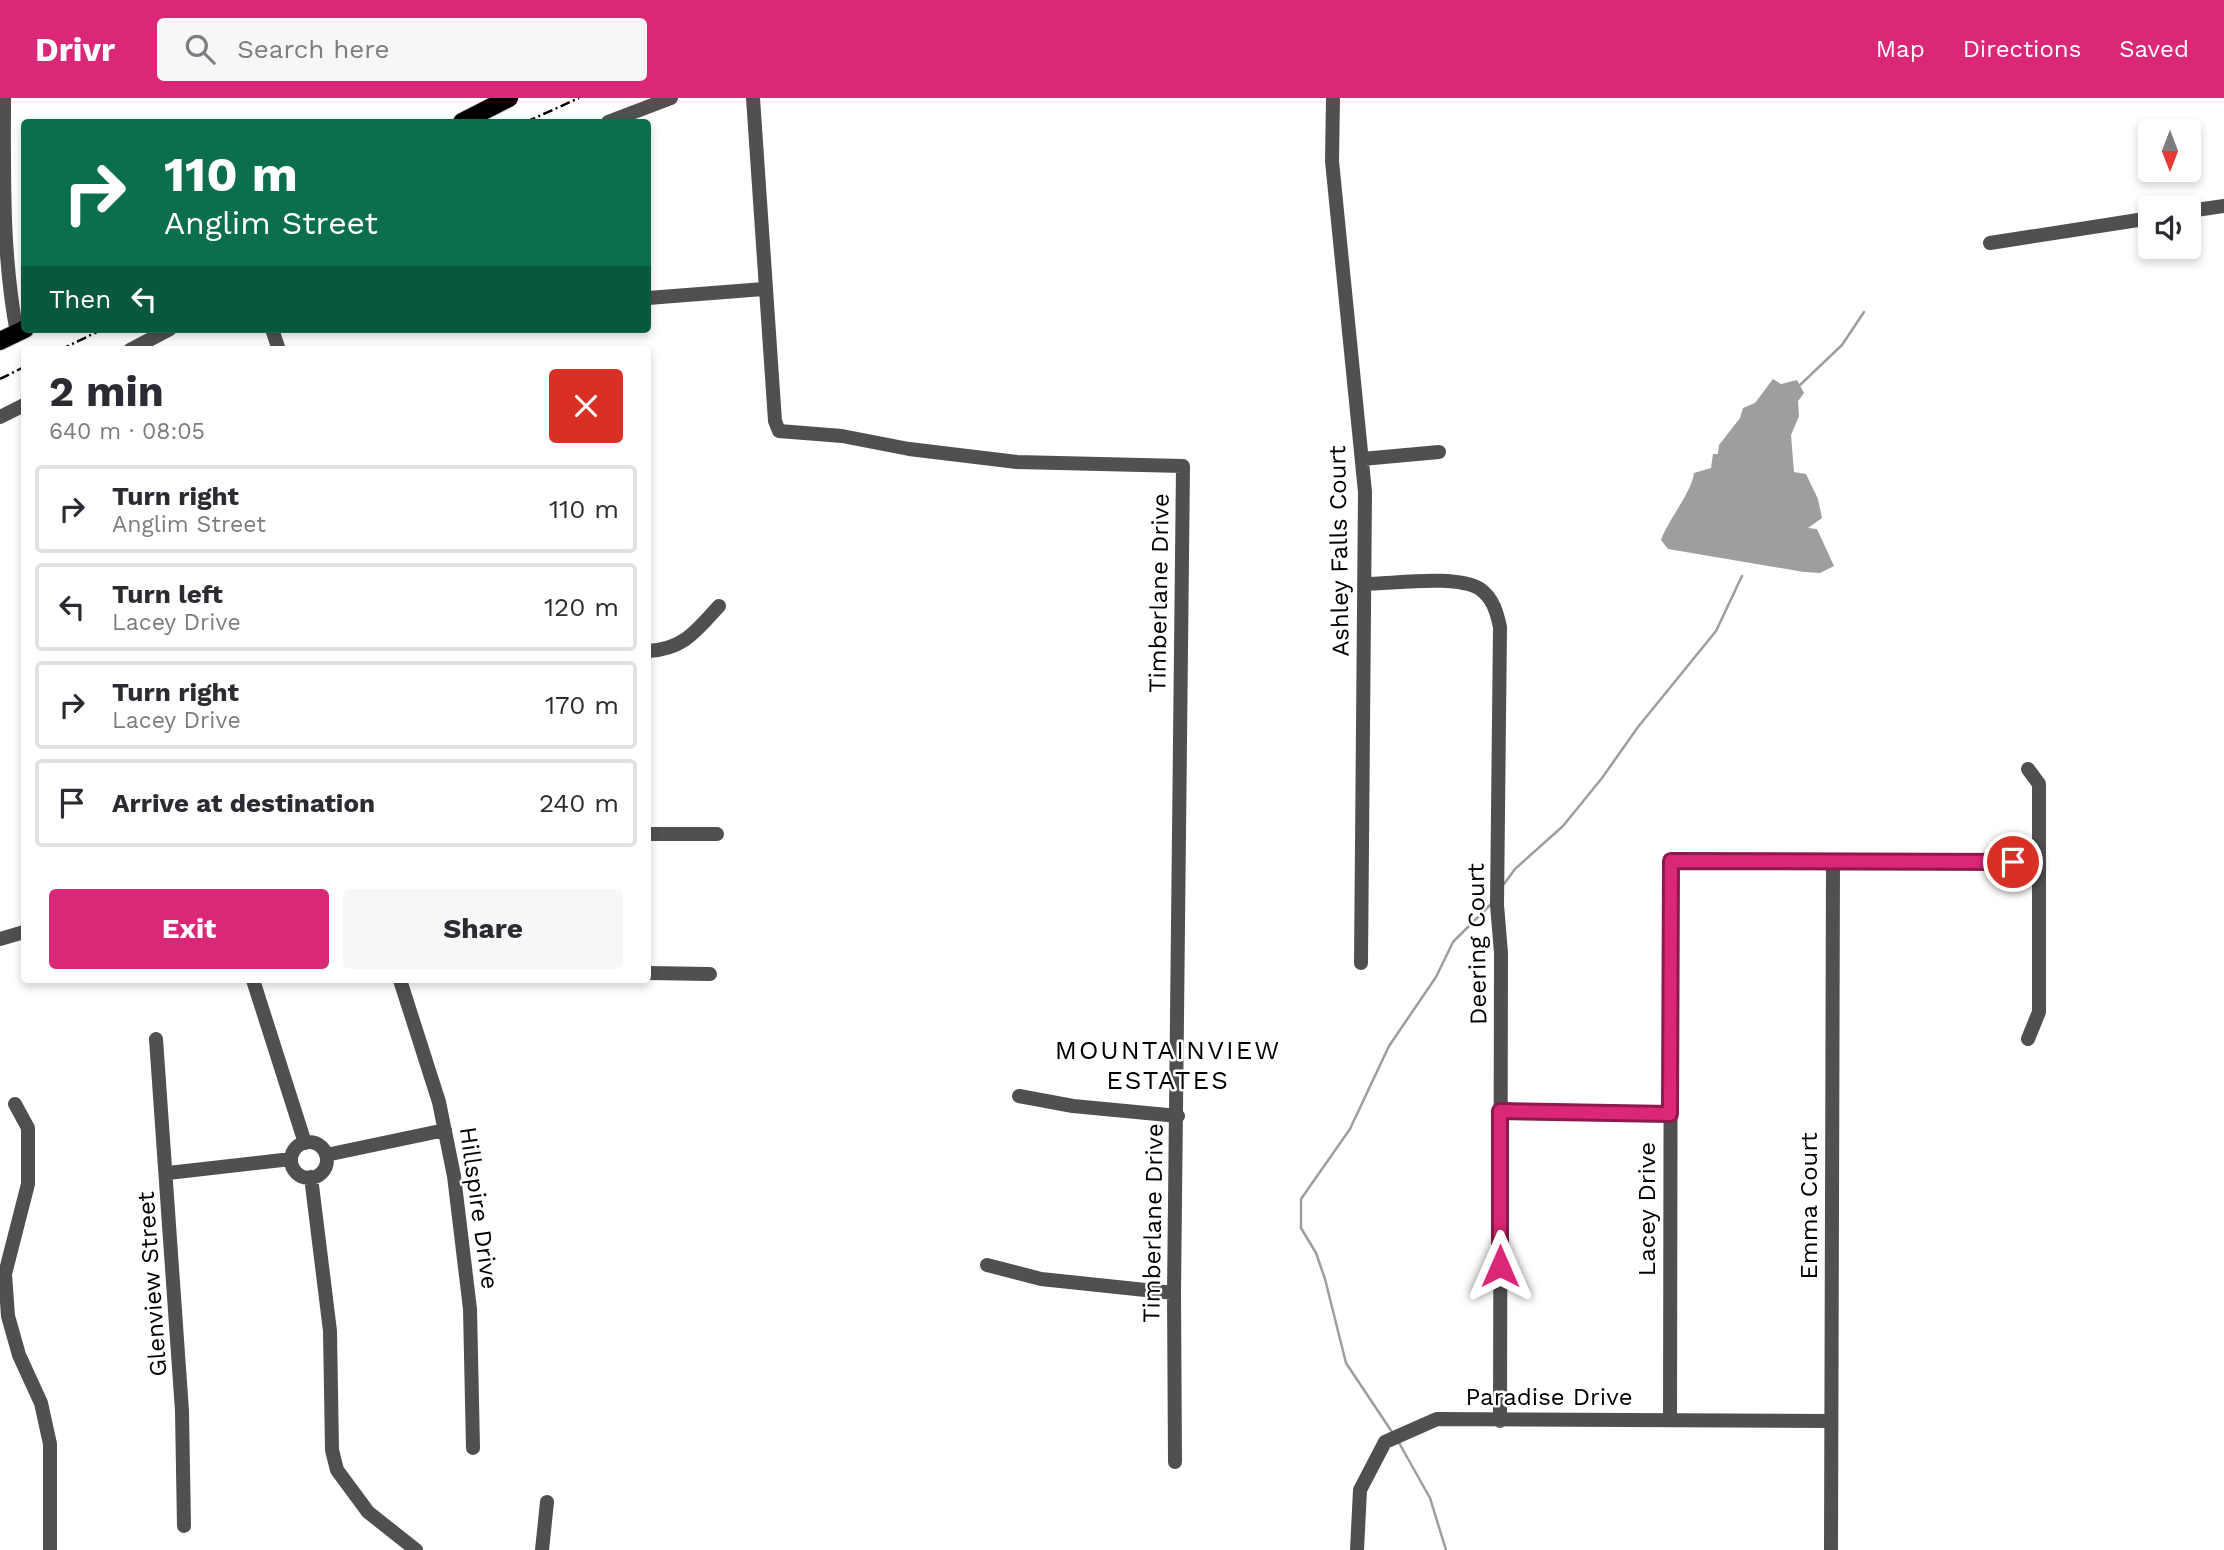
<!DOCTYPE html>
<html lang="en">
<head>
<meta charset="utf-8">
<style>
  body { margin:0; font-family:"Work Sans",sans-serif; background:#f7f7f7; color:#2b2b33; height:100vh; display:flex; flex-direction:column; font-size:26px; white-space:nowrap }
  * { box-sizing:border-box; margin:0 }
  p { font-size:23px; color:#7c7c81 }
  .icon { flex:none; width:38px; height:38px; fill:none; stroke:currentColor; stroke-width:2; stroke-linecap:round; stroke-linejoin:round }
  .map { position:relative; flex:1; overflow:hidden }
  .drawer { position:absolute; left:21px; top:248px; width:630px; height:637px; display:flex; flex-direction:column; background:#fff; border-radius:7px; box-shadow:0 4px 10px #0003 }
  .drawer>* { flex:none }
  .top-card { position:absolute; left:21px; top:21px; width:630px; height:214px; border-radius:7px; box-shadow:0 4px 10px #0003; background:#0b6e4f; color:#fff; overflow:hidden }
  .needle { width:46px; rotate:180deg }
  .buttons { position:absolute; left:2138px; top:21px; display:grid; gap:14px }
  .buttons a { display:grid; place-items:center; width:63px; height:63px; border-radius:7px; background:#fff; box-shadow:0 4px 10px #0003; font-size:35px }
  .pin { position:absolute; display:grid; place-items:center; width:60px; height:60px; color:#fff; margin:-30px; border:4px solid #fff; border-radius:50%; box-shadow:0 2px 7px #0007 }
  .me { position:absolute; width:77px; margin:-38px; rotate:0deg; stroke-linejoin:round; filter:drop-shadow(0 0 5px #0008) }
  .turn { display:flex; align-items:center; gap:24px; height:147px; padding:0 28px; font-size:32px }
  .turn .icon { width:91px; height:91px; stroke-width:2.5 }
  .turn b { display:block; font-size:49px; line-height:60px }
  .then { display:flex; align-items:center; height:66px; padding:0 28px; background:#0003; gap:14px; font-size:26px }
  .round { display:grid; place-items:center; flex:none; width:74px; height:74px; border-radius:7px; background:#f7f7f7 }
  .headline { display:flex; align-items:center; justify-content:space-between; height:119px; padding:0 28px }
  h1 { font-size:42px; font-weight:700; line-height:52px }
  .primary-button { display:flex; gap:14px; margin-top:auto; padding:14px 28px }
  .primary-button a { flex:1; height:80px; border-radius:7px; background:#db2777; color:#fff; font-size:28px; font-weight:700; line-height:80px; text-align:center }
  .primary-button a+a { background:#f7f7f7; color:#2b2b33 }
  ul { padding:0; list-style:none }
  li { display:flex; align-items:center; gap:21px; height:88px; margin:0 14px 10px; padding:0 14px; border:4px solid #e1e1e2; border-radius:7px }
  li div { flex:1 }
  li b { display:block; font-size:26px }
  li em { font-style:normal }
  header { display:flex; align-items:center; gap:42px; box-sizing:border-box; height:98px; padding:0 35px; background:#db2777; color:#fff }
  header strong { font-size:33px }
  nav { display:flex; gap:38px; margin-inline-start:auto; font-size:24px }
  .search { width:490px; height:63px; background:#f7f7f7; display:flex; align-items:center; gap:18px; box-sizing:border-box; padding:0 24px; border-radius:7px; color:#7c7c81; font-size:26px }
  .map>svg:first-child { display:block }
  .water { fill:#9e9e9e }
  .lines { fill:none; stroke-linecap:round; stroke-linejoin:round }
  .stream { stroke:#9e9e9e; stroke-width:2.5 }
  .major-casing { stroke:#dbdbdb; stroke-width:20 }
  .minor { stroke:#505050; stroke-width:14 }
  .major { stroke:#000; stroke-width:18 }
  .rail { stroke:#000; stroke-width:2.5; stroke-dasharray:10 3.5 2 3.5; stroke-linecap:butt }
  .route-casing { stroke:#8e194d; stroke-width:18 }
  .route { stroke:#db2777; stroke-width:12 }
  .labels { text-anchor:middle; stroke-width:5; stroke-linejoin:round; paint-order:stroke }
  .street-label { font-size:24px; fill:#000; stroke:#fff }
  .neighbourhood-label { font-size:26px; letter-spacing:2px; fill:#000; stroke:#fff }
</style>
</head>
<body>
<header>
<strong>Drivr</strong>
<div class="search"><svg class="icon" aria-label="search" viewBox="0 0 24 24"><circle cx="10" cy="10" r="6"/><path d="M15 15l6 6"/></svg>Search here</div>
<nav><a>Map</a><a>Directions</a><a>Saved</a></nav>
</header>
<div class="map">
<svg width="2224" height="1452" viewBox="0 0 2224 1452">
  <rect width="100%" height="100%" fill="#fff"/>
  <path class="water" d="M1773,281L1781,286L1797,282L1804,295L1798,303L1799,318L1791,337L1794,374L1806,376L1818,401L1822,420L1808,430L1817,431L1834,468L1820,475L1804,474L1668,451L1661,442C1668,422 1692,394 1694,375L1711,370L1713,356H1718L1719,347L1740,320L1743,310L1755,305Z"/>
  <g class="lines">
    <path class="stream" d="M1800,287L1842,247L1864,214
      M1504,786L1515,771L1563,728L1602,680L1638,629L1716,533L1742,478
      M1392,1334L1346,1265L1325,1181L1316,1155L1301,1130V1101L1350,1031L1389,948L1436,879L1453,844L1491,806
      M1398,1343L1430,1400L1446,1452"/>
    <defs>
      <path id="major" d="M462,24L509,0
        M0,243L25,231"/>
    </defs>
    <use href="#major" class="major-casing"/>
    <path class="minor" d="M4,0C4,79 2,157 17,235
      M753,0L775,323L779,333L842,338L909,351L1017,364L1183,368L1174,1195L1175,1364
      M1333,0L1332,63L1365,394L1361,865
      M608,24L671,0
      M2189,113L2224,108
      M1990,145L2151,120
      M648,200L764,191
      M272,231L279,252
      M130,252L170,231
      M0,319L24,307
      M1362,361L1439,354
      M1364,486C1393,486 1456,476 1480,491C1493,500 1497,515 1500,529L1497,807L1501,855L1500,1323
      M648,553C684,551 696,533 719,508
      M2028,671L2039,686V914L2028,941
      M648,736H717
      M0,841L24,834
      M648,875L710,876
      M253,882L305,1045
      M400,882L439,1004L454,1078L470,1211L473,1350
      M156,941L182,1313L184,1428
      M1019,998L1073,1008L1178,1018
      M15,1006L28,1030V1086L5,1176L8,1218L19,1257L41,1305L50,1346V1452
      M1500,1013L1670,1016
      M291 1062a18 18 0 1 1 36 0a18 18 0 1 1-36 0Z
      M326,1057L445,1032
      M168,1075L291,1061
      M311,1079L330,1233L332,1352L337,1372L368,1414L416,1452
      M987,1167L1041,1181L1174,1195
      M1670,1322L1671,763L2039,764
      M542,1452L547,1404
      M1357,1452L1360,1392L1385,1344L1437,1321L1831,1323
      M1831,1452L1833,764"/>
    <use href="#major" class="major"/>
    <path class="rail" d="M526,24L579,0
      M60,252L103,231
      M0,281L24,269"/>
  </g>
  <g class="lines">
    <defs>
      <path id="route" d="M1500,1168V1013L1670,1016L1671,763L2013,764"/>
    </defs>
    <use href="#route" class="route-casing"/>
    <use href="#route" class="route"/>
  </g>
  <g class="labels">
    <g class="street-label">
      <text transform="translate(1339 453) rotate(-91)" y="8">Ashley Falls Court</text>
      <text transform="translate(1159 495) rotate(-89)" y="8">Timberlane Drive</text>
      <text transform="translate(1477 846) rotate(-91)" y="8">Deering Court</text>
      <text transform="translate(1809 1108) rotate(-90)" y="8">Emma Court</text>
      <text transform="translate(479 1110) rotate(82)" y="8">Hillspire Drive</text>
      <text transform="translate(1647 1111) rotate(-90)" y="8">Lacey Drive</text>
      <text transform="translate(1153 1125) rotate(-89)" y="8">Timberlane Drive</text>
      <text transform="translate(152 1186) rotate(-94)" y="8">Glenview Street</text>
      <text x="1549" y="1307">Paradise Drive</text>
    </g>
    <g class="neighbourhood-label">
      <text x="1168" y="961">MOUNTAINVIEW<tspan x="1168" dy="30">ESTATES</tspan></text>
    </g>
  </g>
</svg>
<div class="buttons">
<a><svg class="needle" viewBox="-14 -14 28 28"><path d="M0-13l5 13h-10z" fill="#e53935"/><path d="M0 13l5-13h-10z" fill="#7c7c81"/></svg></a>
<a><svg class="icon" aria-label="sound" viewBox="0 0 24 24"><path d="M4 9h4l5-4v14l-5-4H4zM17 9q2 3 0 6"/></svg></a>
</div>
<div class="pin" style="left:2013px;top:764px;background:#d93025"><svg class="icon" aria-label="arrive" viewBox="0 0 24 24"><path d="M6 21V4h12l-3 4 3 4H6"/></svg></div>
<svg class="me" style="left:1500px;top:1168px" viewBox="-20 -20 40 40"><path d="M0-17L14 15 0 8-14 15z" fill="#db2777" stroke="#fff" stroke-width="4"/></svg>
<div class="top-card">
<div class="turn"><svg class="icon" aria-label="right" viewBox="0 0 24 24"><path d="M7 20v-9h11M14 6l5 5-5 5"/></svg><div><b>110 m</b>Anglim Street</div></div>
<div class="then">Then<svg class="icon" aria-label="left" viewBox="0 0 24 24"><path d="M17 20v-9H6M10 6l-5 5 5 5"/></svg></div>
</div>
<section class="drawer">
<div class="headline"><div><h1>2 min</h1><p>640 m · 08:05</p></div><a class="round" style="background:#d93025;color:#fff"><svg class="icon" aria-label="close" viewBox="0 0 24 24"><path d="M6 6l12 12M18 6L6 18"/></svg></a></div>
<ul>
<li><svg class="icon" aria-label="right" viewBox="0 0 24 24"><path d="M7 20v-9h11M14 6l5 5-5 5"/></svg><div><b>Turn right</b><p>Anglim Street</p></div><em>110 m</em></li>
<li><svg class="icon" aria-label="left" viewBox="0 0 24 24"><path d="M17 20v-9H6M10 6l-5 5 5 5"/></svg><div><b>Turn left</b><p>Lacey Drive</p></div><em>120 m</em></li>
<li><svg class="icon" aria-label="right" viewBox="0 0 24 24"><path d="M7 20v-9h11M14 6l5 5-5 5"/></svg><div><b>Turn right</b><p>Lacey Drive</p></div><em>170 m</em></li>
<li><svg class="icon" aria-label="arrive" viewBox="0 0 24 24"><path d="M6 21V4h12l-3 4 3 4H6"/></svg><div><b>Arrive at destination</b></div><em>240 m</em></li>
</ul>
<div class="primary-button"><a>Exit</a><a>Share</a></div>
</section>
</div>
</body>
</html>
